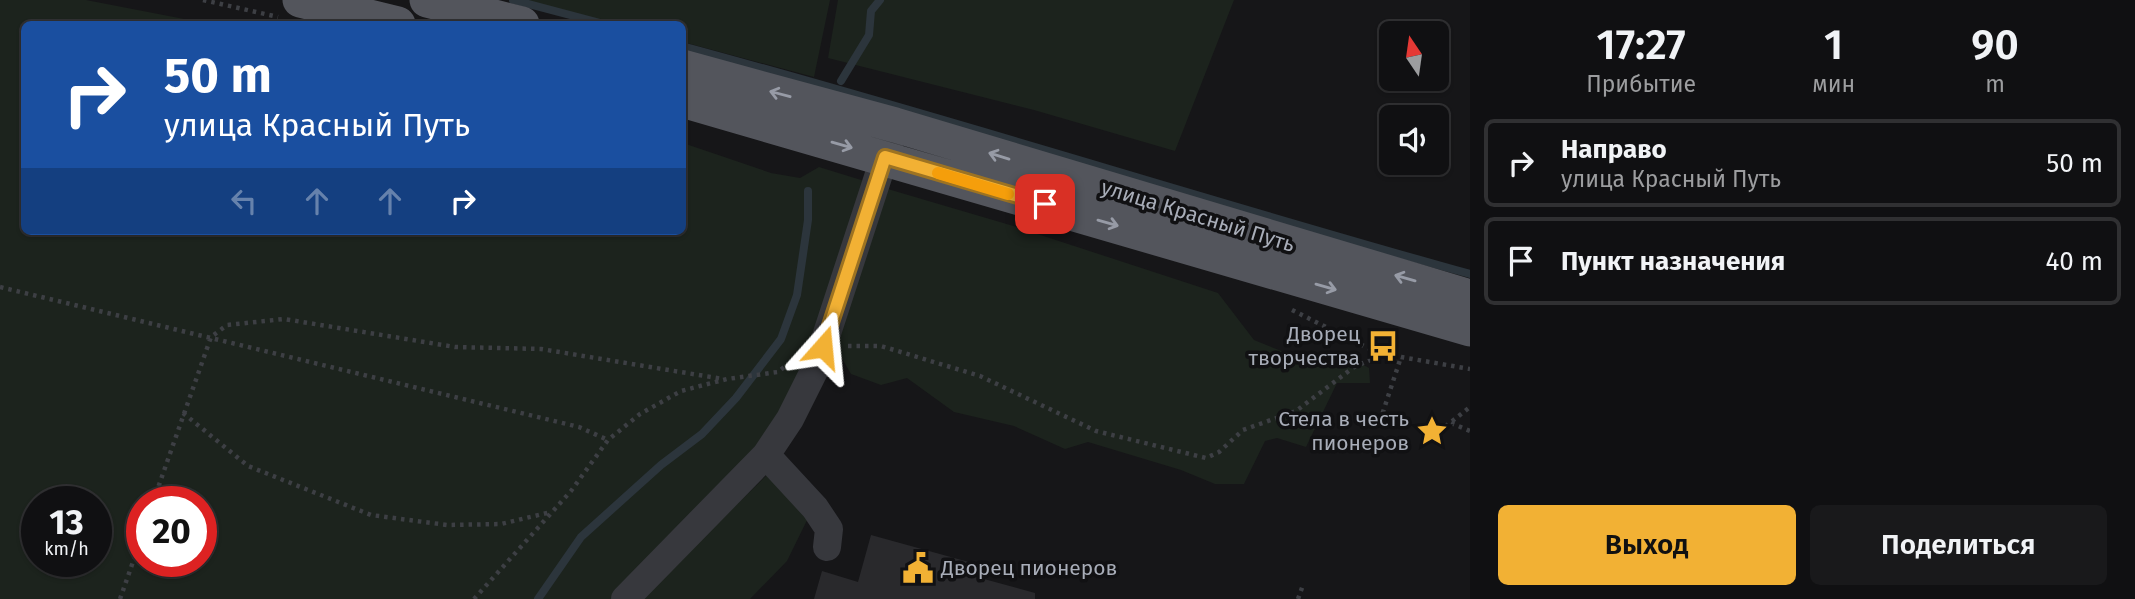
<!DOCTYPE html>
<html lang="ru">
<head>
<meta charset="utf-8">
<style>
  body { margin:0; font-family:"Fira Sans",sans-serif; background:#19191b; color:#f1f3f6; height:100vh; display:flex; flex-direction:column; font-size:26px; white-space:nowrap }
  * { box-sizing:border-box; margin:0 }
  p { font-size:23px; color:#9c9d9f }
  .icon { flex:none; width:38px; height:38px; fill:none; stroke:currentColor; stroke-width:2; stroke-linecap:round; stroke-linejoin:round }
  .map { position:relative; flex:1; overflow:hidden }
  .details { display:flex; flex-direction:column; background:#101012; width:665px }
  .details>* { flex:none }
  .top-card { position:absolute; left:21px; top:21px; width:665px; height:214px; border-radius:10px; box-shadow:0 2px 5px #0004,0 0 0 2px #303032; background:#1a4fa0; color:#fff; overflow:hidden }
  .needle { width:46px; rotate:347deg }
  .fabs { position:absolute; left:1379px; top:21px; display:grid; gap:14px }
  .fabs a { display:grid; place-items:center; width:70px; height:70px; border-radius:10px; background:#101012; box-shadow:0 2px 5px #0004,0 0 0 2px #303032; font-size:35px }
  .speed { position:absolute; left:21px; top:486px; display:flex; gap:14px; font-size:35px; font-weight:700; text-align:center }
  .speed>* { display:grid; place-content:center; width:91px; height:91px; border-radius:50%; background:#101012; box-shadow:0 2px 5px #0004,0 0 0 2px #303032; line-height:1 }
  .speed small { font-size:18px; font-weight:400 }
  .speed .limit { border:10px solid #d22; background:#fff; color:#111 }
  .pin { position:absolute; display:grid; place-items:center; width:60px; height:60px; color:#fff; margin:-30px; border-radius:14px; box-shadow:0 4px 10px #0006 }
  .me { position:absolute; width:77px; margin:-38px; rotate:18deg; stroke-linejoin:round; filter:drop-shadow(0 0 5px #0008) }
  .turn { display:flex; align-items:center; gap:24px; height:147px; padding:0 28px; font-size:32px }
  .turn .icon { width:91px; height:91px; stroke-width:2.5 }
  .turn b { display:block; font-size:49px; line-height:60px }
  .lanes { display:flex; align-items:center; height:66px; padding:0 28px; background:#0003; justify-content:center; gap:35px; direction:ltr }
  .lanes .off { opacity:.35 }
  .eta { display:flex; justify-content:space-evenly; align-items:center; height:119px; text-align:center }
  .eta b { font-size:42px; font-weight:600; line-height:49px }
  .cta { display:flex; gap:14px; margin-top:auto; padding:14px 28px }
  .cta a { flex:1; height:80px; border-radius:10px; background:#f2b134; color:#111; font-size:28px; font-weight:600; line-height:80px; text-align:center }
  .cta a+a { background:#19191b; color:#f1f3f6 }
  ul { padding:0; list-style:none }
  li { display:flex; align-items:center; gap:21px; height:88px; margin:0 14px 10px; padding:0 14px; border:4px solid #303032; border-radius:10px }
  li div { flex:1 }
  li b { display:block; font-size:26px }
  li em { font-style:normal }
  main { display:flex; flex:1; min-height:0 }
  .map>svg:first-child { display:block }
  .green { fill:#1c231d; fill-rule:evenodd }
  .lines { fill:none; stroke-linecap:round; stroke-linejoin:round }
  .stream { stroke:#2c353c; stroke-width:8 }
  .building { fill:#29292c }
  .path { stroke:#3d3f44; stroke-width:4.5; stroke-dasharray:3.5 5; stroke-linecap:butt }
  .minor { stroke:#37383d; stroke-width:28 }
  .major { stroke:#53555c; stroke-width:35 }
  .oneway { stroke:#979ba6 }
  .route-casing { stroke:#9d7322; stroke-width:18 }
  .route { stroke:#f2b134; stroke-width:12 }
  .slow { stroke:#f59e0b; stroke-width:12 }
  .labels { text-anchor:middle; stroke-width:7; stroke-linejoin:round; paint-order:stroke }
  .street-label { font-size:21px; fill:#a8adb8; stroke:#111113 }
  .poi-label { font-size:21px; fill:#a8adb8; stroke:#111113; text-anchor:end }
</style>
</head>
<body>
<main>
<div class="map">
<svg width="1470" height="599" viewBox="0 0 1470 599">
  <rect width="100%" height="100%" fill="#161618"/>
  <path class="green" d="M0,0H86L210,24H24V231H682L683,143L771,173L800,178L819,167L871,183L815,360L773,430L615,599H0ZM37,502H96V562H37ZM142,502H201V562H142Z
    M524,0H830L814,77L683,42L682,24H616Z
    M838,0H1234L1175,151L1034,110L828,58Z
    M881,187L1010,225L1218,293L1254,340L1324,368L1353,359L1369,368L1370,383H1337L1306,447L1277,438L1265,441L1244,484H1215L1181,470L1088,442L1065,449L1014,426L954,412L907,378L881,385L851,374L833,343Z
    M769,473L812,510L787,561L750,599H640Z"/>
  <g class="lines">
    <path class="stream" d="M513,0L604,24
      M682,46C946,117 1207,201 1470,274
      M841,81L869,35L871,11L880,0
      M538,599L581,537L661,465L702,434L736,398L781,339L797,295L808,220V191"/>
  </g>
  <path class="building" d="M871,535L976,564L973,576L1035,593V599H814L822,571L858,582Z"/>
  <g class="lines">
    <path class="path" d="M203,0L278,17
      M0,287L579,427L608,440
      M1292,310L1368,348L1401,357L1470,369
      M848,346H881L980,376L1096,431L1206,458L1219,452L1243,430L1296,411L1354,367L1387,353
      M183,413L248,466L371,515L447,525L501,524L551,512
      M1380,421L1401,357
      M1451,423L1470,431
      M1432,437L1470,407
      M153,502L211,337L227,325L284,319L455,347L541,349L723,379
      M120,599L142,536
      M474,599L571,491L608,440L640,414L681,391L727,379L778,372L788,364
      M1298,599L1303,585"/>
    <path class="minor" d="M766,455L815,508L829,529L827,547
      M625,599L766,455L790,419L816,367L895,125"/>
    <path class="major" d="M300,0L398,24
      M427,0L522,24
      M682,67L895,125L1470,297
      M682,100L1470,329"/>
  </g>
  <defs><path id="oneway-shaft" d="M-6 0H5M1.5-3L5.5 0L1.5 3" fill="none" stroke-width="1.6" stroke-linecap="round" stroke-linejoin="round" transform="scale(1.75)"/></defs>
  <g class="oneway">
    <use href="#oneway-shaft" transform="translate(780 94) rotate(-165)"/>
    <use href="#oneway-shaft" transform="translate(842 145) rotate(16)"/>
    <use href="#oneway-shaft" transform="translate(999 156) rotate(-163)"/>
    <use href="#oneway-shaft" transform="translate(1108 223) rotate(16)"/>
    <use href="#oneway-shaft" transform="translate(1405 278) rotate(-164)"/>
    <use href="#oneway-shaft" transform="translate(1326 287) rotate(16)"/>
  </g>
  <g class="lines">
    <defs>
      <path id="route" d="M823,347L885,157L1045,204"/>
    </defs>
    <use href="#route" class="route-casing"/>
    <use href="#route" class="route"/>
    <path class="slow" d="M938,173L1008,194"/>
  </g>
  <defs>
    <symbol id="bus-bare" viewBox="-9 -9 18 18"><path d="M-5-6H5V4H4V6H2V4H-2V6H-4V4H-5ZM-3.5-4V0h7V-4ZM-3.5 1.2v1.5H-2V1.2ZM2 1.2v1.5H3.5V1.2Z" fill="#f2b134" stroke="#111113" stroke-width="2.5" paint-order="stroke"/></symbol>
    <symbol id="sight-bare" viewBox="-9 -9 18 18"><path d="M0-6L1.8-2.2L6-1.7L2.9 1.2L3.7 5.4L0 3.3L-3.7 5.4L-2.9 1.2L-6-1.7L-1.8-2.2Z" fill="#f2b134" stroke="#111113" stroke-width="2.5" paint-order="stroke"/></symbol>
    <symbol id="civic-bare" viewBox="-9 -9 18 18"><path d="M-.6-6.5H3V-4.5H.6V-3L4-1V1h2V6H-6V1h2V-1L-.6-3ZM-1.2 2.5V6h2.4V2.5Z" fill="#f2b134" stroke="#111113" stroke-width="2.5" paint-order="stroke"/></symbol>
  </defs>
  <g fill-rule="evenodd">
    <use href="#bus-bare" x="1361" y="324" width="44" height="44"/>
    <use href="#sight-bare" x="1410" y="409" width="44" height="44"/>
    <use href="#civic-bare" x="896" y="546" width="44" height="44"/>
  </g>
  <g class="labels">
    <g class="street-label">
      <text transform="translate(1198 216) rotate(17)" y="7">улица Красный Путь</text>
    </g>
    <g class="poi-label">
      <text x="1360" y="341">Дворец<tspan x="1360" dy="24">творчества</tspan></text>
      <text x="1409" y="426">Стела в честь<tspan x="1409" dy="24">пионеров</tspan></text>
      <text x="941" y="575" text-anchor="start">Дворец пионеров</text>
    </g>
  </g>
</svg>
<div class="fabs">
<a><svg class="needle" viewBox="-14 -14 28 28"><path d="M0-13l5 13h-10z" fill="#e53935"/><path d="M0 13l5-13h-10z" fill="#9c9d9f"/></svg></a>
<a><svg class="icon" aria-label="sound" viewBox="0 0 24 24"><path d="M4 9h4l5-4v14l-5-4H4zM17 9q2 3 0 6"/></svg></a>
</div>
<div class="speed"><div>13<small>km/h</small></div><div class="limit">20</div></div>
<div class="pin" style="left:1045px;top:204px;background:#d93025"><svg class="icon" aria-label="arrive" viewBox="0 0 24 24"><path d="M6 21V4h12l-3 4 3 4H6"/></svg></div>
<svg class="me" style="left:823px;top:347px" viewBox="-20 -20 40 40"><path d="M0-17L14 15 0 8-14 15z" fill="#f2b134" stroke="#fff" stroke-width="4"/></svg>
<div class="top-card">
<div class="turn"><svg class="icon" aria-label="right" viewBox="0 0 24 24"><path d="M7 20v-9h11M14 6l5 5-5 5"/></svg><div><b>50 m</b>улица Красный Путь</div></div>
<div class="lanes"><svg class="icon off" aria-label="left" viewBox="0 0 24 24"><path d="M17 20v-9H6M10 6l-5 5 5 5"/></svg><svg class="icon off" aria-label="ahead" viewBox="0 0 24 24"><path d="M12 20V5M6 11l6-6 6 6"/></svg><svg class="icon off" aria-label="ahead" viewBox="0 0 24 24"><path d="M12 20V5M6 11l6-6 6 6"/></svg><svg class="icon" aria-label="right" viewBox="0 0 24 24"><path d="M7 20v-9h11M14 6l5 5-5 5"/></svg></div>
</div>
</div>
<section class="details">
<div class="eta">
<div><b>17:27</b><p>Прибытие</p></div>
<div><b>1</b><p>мин</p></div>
<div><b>90</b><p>m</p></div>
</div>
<ul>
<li><svg class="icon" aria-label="right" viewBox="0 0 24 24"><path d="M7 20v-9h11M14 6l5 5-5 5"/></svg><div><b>Направо</b><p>улица Красный Путь</p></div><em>50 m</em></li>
<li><svg class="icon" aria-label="arrive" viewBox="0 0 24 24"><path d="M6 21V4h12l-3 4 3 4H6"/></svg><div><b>Пункт назначения</b></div><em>40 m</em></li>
</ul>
<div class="cta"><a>Выход</a><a>Поделиться</a></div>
</section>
</main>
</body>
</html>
